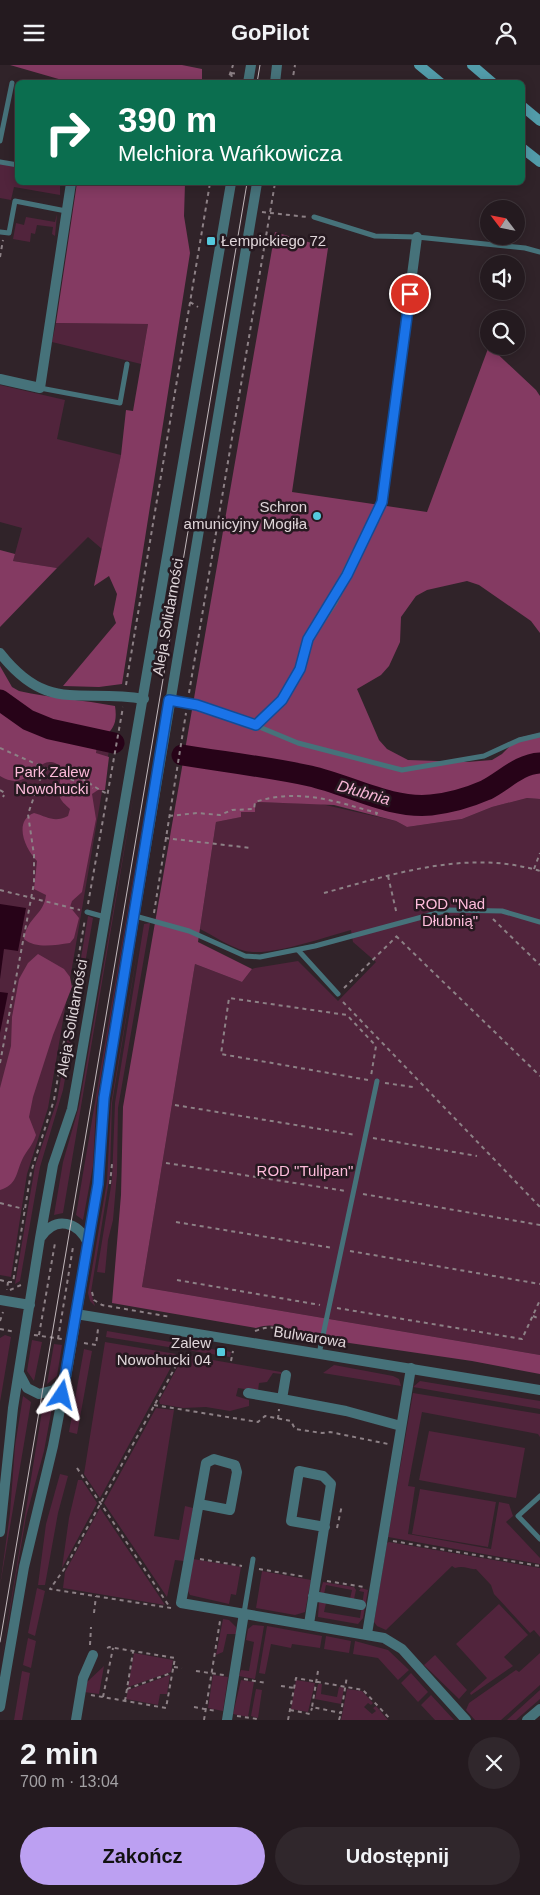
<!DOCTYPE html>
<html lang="pl">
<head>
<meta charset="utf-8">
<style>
  body { margin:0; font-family:Helvetica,sans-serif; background:#30272c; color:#f1f3f6; height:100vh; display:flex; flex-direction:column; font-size:19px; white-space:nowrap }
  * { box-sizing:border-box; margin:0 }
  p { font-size:16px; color:#a3a1a4 }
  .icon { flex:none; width:28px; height:28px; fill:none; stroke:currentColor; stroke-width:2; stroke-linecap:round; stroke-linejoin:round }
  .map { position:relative; height:1655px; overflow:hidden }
  .drawer { display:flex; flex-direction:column; background:#241a1f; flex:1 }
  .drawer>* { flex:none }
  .guide { position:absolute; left:15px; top:15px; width:510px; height:105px; border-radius:8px; box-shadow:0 2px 12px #0003,0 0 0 1px #41383d; background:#0b6e4f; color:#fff; overflow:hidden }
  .needle { width:32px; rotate:302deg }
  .tools { position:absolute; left:480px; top:135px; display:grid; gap:10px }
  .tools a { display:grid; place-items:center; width:45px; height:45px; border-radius:50%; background:#241a1f; box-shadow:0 2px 12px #0003,0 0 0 1px #41383d; font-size:25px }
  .pin { position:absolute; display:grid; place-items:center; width:42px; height:42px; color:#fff; margin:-21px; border:2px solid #fff; border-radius:50%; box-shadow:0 1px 5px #0007 }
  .me { position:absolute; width:55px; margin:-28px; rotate:10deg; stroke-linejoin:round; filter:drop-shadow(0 0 4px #0008) }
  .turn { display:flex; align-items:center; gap:18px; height:105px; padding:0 20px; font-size:22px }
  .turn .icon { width:65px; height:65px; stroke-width:2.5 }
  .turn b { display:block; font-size:35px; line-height:42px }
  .round { display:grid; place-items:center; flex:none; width:52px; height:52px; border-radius:26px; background:#30272c }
  .overview { display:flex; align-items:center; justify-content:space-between; height:85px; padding:0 20px }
  h1 { font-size:30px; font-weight:700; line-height:38px }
  .primary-button { display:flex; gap:10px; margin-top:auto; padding:10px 20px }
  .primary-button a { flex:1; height:58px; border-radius:30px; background:#bca0f2; color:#111; font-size:20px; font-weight:700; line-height:58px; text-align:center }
  .primary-button a+a { background:#30272c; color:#f1f3f6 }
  header { display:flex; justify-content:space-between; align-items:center; height:65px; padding:0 20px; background:#241a1f; font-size:22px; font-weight:700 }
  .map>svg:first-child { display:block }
  .green { fill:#51243c }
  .forest { fill:#843a62 }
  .water { fill:#270318 }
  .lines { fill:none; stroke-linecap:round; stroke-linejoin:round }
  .river { stroke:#270318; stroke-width:21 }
  .path { stroke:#8d8186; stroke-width:2; stroke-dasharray:4 4; stroke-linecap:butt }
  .service { stroke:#46727a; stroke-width:5 }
  .minor { stroke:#46727a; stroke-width:10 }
  .tertiary { stroke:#46727a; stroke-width:10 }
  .secondary { stroke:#529caa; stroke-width:10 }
  .tram { stroke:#c2b8bc; stroke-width:1 }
  .route-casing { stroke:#114b97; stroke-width:12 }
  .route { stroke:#1a73e8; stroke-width:9 }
  .poi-dot { fill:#54cade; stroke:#261920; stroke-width:2 }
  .labels { text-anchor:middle; stroke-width:5; stroke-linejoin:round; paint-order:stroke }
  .poi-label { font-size:15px; fill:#e0d6da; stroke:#261920; text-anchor:end }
  .street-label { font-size:15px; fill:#e0d6da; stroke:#261920 }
  .park-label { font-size:15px; fill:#fdbbda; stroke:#261920 }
  .water-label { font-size:16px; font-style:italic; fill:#f7b6d6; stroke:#261920 }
</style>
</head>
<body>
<header><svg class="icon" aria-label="menu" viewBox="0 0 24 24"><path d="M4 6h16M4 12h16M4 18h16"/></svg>GoPilot<svg class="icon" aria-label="person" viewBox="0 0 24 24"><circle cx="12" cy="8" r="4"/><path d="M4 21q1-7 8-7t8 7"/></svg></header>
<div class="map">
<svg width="540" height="1655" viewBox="0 0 540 1655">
  <rect width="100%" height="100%" fill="#302329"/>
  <path class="green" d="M0,98L17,101L18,118H60V130L14,122L11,135L0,133Z
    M57,149L55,171L52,169L53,162L37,160L35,169L31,168L30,177L13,174L16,158L24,160L26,152L55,157Z
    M56,258L148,259L141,299L52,277Z
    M0,320L65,335L57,374L121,390L102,484L88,472L57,503L13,496L22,463L0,457Z
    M0,639L32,657L112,668L48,1043L27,1109L11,1212L0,1210Z
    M151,706L96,1042L93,1101L83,1155L76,1150Z
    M136,716L63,1148L54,1150L63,1097L79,1041Z
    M527,733L540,734V1290L142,1222L195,899L242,917L252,904L255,903L298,896L338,936L376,897L353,877L351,865C325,872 270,892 245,886C230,882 214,871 200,864L216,757L240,752L241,747L258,737L321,739L396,756L407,762L462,754L492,742Z
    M88,851L93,853L63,1025L40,1102L20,1216L15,1219L35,1101L57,1036Z
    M150,858L118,1043L117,1109L113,1155L108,1175L105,1208L97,1207L112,1115L115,1038L144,859Z
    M142,859L112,1038L110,1109L91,1227L95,1241L90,1236L88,1228L107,1116L111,1039Z
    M107,1266L217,1285L216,1288L225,1289L226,1286L231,1287L230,1292L106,1272Z
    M5,1270L11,1272L0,1337V1273Z
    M32,1275L42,1277L34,1316L27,1306Z
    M105,1277L176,1289V1293L100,1433L84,1409Z
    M54,1279L62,1280L57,1311L47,1319Z
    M84,1284L92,1286L77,1369L69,1367Z
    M184,1290L281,1307V1309L273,1308L267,1317L259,1318L258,1326L238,1323L236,1331L249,1335V1341L230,1346L206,1342L183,1343L160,1339L159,1336Z
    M334,1300L393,1311L399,1314L401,1321L323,1308Z
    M420,1316L540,1336V1344L413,1322Z
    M413,1328L540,1349V1372L538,1369L422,1347L408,1421L415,1422L408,1469L491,1484L499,1437L509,1439L513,1451L506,1457L540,1493V1499L388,1472Z
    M23,1331L31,1337L0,1521L10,1448L15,1381Z
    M53,1337L44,1386L26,1452L0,1604L43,1340Z
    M156,1343L174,1345L154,1471L179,1475L185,1441L193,1443L184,1496L175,1495L167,1532L104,1438Z
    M429,1366L525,1383L516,1433L419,1415Z
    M60,1409L68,1411L58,1448L45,1520H38L46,1459Z
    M78,1415H82L97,1438L62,1503L69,1453Z
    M420,1424L496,1437L488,1482L412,1469Z
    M100,1443L165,1540L63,1523L65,1507Z
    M389,1477L540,1503V1572L534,1565L530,1568L494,1529L491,1520L476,1504C470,1505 464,1500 455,1503L452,1501L386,1565L377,1561L374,1557L387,1478Z
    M193,1494L241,1502L236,1530L231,1529L229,1539L190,1530L188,1526Z
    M262,1506L311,1515L305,1547L295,1550L256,1543Z
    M323,1517L354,1522L356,1525L354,1534H350L352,1525L326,1520L324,1529L320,1528Z
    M37,1523L45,1526L35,1571L28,1568Z
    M361,1523L368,1525L363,1553L358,1559L318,1552L319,1537L326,1538L324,1547L360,1553L364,1527L359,1526Z
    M499,1539L528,1570L504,1592L513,1601L471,1630L470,1628L487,1613L456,1579Z
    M223,1554L229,1555L236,1562V1569H227L223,1587L216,1590Z
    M253,1560L264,1561L255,1614L239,1611L241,1605L249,1606L254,1577L246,1575L248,1564Z
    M267,1561L322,1571L320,1583L292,1579L291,1583L271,1579L265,1609L259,1608Z
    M326,1571L351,1576L349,1588L324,1584Z
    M28,1573L36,1576L31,1603L23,1600Z
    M355,1576L388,1585L409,1605L398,1615L378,1593L353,1589Z
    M134,1588L173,1595L171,1607L128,1622Z
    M540,1588V1620L501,1655H475L466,1645L469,1638L516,1605L519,1607Z
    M435,1590L467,1625L459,1634L424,1600Z
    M104,1601L99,1629L84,1627L87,1617Z
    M22,1606L30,1608L22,1655H14Z
    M411,1608L428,1627L418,1637L401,1618Z
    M170,1610L167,1629H160L158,1640L126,1634L128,1625Z
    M213,1610L228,1612L223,1646L208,1643Z
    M241,1615L254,1617L248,1652L233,1649Z
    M296,1615L315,1618L308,1647L291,1644Z
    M318,1619H322L321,1629L337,1632L339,1622L344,1623L341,1639L315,1634Z
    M256,1624L262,1625L258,1653L251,1651Z
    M347,1624L362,1626L373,1638L371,1640L368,1638L364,1642L372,1649L376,1646L373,1643L376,1641L388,1655H341Z
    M540,1625V1634L516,1655H507Z
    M431,1630L454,1655H435L421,1640Z"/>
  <path class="forest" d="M10,0H182L202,4V17H69Z
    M77,118H185L184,151L190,188L122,619L99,622L63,621L116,558L113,549L117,529L109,511L94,521L121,390L126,345L133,346L148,259L56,258Z
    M275,167L328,183L292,427L427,447L489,281L536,325L540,331V568L531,556L479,520L467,516L427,525L416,531L401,552L400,577L389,601L381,610L357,624L379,675L387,684L408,695L467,697L492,695L502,689L518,673L540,668V734L527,733L492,742L462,754L407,762L396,756L334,740L258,737L255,739V747H241V752L216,757L198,877L252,904L242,917L195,899L142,1222L540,1290V1309L472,1296L295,1270C278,1263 276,1257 256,1263L112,1238L121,1130L123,1042Z
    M0,485L15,489L13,496L57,503L0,562Z
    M0,601L12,622L19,626C51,633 83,635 115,641C120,672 98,667 96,688L109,692L105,725H98L92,729L96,754L82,827L72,836L70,842L79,853L74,873L70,878C55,880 36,884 24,874C27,852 44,850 46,830L34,824L37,796C25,784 13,756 34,748C48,752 54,758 68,751L70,744C66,740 60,736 59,729C56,719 70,700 51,697C36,695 27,728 0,711Z
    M38,889L64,904L70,912L72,922L53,970L33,1032L29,1052L36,1070C33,1080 26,1086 22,1095C16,1108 17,1120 0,1125V1023L11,981L12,952L19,914L28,898Z"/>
  <path class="water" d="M0,839L26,843L18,886L4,884L0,914Z
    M0,927L8,928L0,968Z"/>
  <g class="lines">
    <path class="river" d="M0,635L28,655L50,664L114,678
      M182,690C225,697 268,702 310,711C350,720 390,744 431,740C449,738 470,732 486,725C504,716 519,699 540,698"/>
    <path class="path" d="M231,8L238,9
      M231,8L233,18
      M285,17L291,18
      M227,18L233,0
      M292,18L295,0
      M262,147L307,152
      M0,192L3,175
      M190,237L198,242
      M126,620L210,118
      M189,628L275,118
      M0,683L61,710C78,706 93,723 108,729
      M63,711L93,723
      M0,725L5,728L3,732
      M169,751L197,748L220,750L232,745L254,744L255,737C299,723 334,736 377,748L375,752
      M165,773L251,783
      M534,804L540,788
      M388,811L397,850
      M0,825L80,845
      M324,828C394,809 467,784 540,806
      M88,839L123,642
      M154,848L186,648
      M493,854L540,900
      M396,871L540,1011
      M344,923L397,871
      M343,937L540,1142
      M0,998L34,818V790L28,749L44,703
      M368,1015L221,989L229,933L347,950L376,981L371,1011
      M385,1018L413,1022
      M175,1040L356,1070
      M373,1073L477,1091
      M166,1098L346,1126
      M110,1119L112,1099
      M363,1129L540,1160
      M0,1138L24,1144
      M176,1157L333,1183
      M350,1186L540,1219
      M0,1215L8,1217L7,1225
      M177,1215L320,1240
      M8,1217H13L31,1107L54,1035L85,854
      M10,1225L21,1220
      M92,1227L94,1235L102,1240L171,1252
      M337,1243L522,1274L540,1235
      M533,1251L540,1254
      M0,1256L3,1247
      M0,1264L15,1267
      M255,1266C269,1261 277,1260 288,1271
      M34,1270L62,1274
      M39,1270L55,1178
      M286,1271L304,1274
      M58,1274L73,1182
      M84,1278L96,1280L98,1264
      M231,1296L233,1286
      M154,1340L258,1357L265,1351L291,1356L295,1364L322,1368L330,1367L388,1379
      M278,1354L279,1344
      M77,1403L169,1541
      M337,1463L342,1440
      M393,1476L540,1501
      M200,1494L242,1501
      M259,1504L306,1512
      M327,1516L364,1522
      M171,1543L50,1524L65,1503L183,1288
      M94,1548L96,1531
      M90,1580L91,1562
      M174,1602L182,1603
      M196,1606L224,1610
      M318,1606L312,1642L341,1648L347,1611
      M244,1614L266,1618
      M281,1621L294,1623
      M127,1624L171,1608
      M91,1630L166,1643L175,1593L109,1582L104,1585
      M103,1632L113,1583
      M125,1636L133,1587
      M194,1642L216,1646
      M290,1645L310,1649L312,1643
      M237,1651L257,1654
      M204,1655L220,1556
      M288,1655L296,1613L363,1625L391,1655
      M339,1655L341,1648"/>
    <path class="service" d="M0,76L12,18
      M0,97L18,100
      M314,152L375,171L417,172L525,183L540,187
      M0,167L9,168L15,136L66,146
      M40,323L120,338L127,299
      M257,661L298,678L402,705L484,691L519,675L540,670
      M87,847L105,852
      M135,851L189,866L245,891L260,892L315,881L448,845L502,846L540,857
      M298,885L338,929
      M319,1289L377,1016
      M540,1431L518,1451L540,1474
      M244,1548L253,1494"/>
    <path class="minor" d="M0,314L40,323L71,118
      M0,588C48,649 80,623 144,634
      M169,635L197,640L256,661L282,635L300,604L308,574L333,536L382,437L417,172
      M286,1310L282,1334L346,1346L401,1361
      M248,1328L282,1334
      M199,1439L230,1445L237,1407L235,1400L214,1394L206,1398L181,1538L384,1573L402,1584L466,1655
      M313,1531L361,1540
      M309,1559L331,1419L323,1411L299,1406L291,1456L325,1462
      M367,1569L411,1303
      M76,1655L83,1613L93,1590
      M227,1655L244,1548
      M527,1655L540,1644"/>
    <path class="tertiary" d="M248,18L251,0
      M275,18L277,0
      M41,1172C56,1150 78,1157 88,1178
      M0,1235L30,1240
      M76,1249L540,1325
      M19,1308L27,1323L39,1329L54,1325L66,1313
      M0,1467L13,1343L40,1173L53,1100L72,1044L77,1016L231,118
      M0,1642L24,1502L53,1381L66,1313L98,1119L104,1033L257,118"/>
    <path class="secondary" d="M419,0L441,18
      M472,0L493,18
      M522,41L540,56
      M522,83L540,97"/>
    <path class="tram" d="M257,18L260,0
      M0,1577L247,118"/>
  </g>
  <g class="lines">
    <defs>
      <path id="route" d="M62,1330L98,1119L104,1033L169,635L197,640L256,660L282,635L300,604L308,574L347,510L382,437L410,229"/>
    </defs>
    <use href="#route" class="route-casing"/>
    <use href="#route" class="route"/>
  </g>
  <g class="poi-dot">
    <rect x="206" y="171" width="10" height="10" rx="2.5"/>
    <circle cx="317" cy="451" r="5"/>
    <rect x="216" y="1282" width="10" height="10" rx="2.5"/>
  </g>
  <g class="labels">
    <g class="poi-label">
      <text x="221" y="181" text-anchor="start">Łempickiego 72</text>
      <text x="307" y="447">Schron<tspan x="307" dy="17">amunicyjny Mogiła</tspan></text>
      <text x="211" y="1283">Zalew<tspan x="211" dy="17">Nowohucki 04</tspan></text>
    </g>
    <g class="street-label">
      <text transform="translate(168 552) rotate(-80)" y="5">Aleja Solidarności</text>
      <text transform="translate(72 953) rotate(-80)" y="5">Aleja Solidarności</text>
      <text transform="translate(310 1272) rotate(9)" y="5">Bulwarowa</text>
    </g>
    <g class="park-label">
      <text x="52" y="712">Park Zalew<tspan x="52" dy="17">Nowohucki</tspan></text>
      <text x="450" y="844">ROD "Nad<tspan x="450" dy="17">Dłubnią"</tspan></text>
      <text x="305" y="1111">ROD "Tulipan"</text>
    </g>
    <g class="water-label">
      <text transform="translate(364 727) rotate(16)" y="6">Dłubnia</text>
    </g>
  </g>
</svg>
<div class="tools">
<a><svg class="needle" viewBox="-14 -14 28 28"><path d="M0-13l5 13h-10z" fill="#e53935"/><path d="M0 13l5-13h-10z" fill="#a3a1a4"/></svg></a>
<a><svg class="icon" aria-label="sound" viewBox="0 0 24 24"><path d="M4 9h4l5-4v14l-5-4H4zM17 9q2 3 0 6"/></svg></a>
<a><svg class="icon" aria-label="search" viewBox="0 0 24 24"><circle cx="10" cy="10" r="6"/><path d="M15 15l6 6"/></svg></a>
</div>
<div class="pin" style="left:410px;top:229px;background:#d93025"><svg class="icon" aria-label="arrive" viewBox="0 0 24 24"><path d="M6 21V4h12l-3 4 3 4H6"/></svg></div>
<svg class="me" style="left:62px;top:1330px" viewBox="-20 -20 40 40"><path d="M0-17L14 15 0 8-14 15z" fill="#1a73e8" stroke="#fff" stroke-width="4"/></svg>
<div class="guide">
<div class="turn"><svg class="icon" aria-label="right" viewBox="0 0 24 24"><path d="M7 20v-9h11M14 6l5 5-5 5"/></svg><div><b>390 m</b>Melchiora Wańkowicza</div></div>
</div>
</div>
<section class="drawer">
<div class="overview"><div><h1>2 min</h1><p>700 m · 13:04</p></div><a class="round"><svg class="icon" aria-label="close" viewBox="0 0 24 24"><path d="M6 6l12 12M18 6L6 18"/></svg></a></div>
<div class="primary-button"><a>Zakończ</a><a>Udostępnij</a></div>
</section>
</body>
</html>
